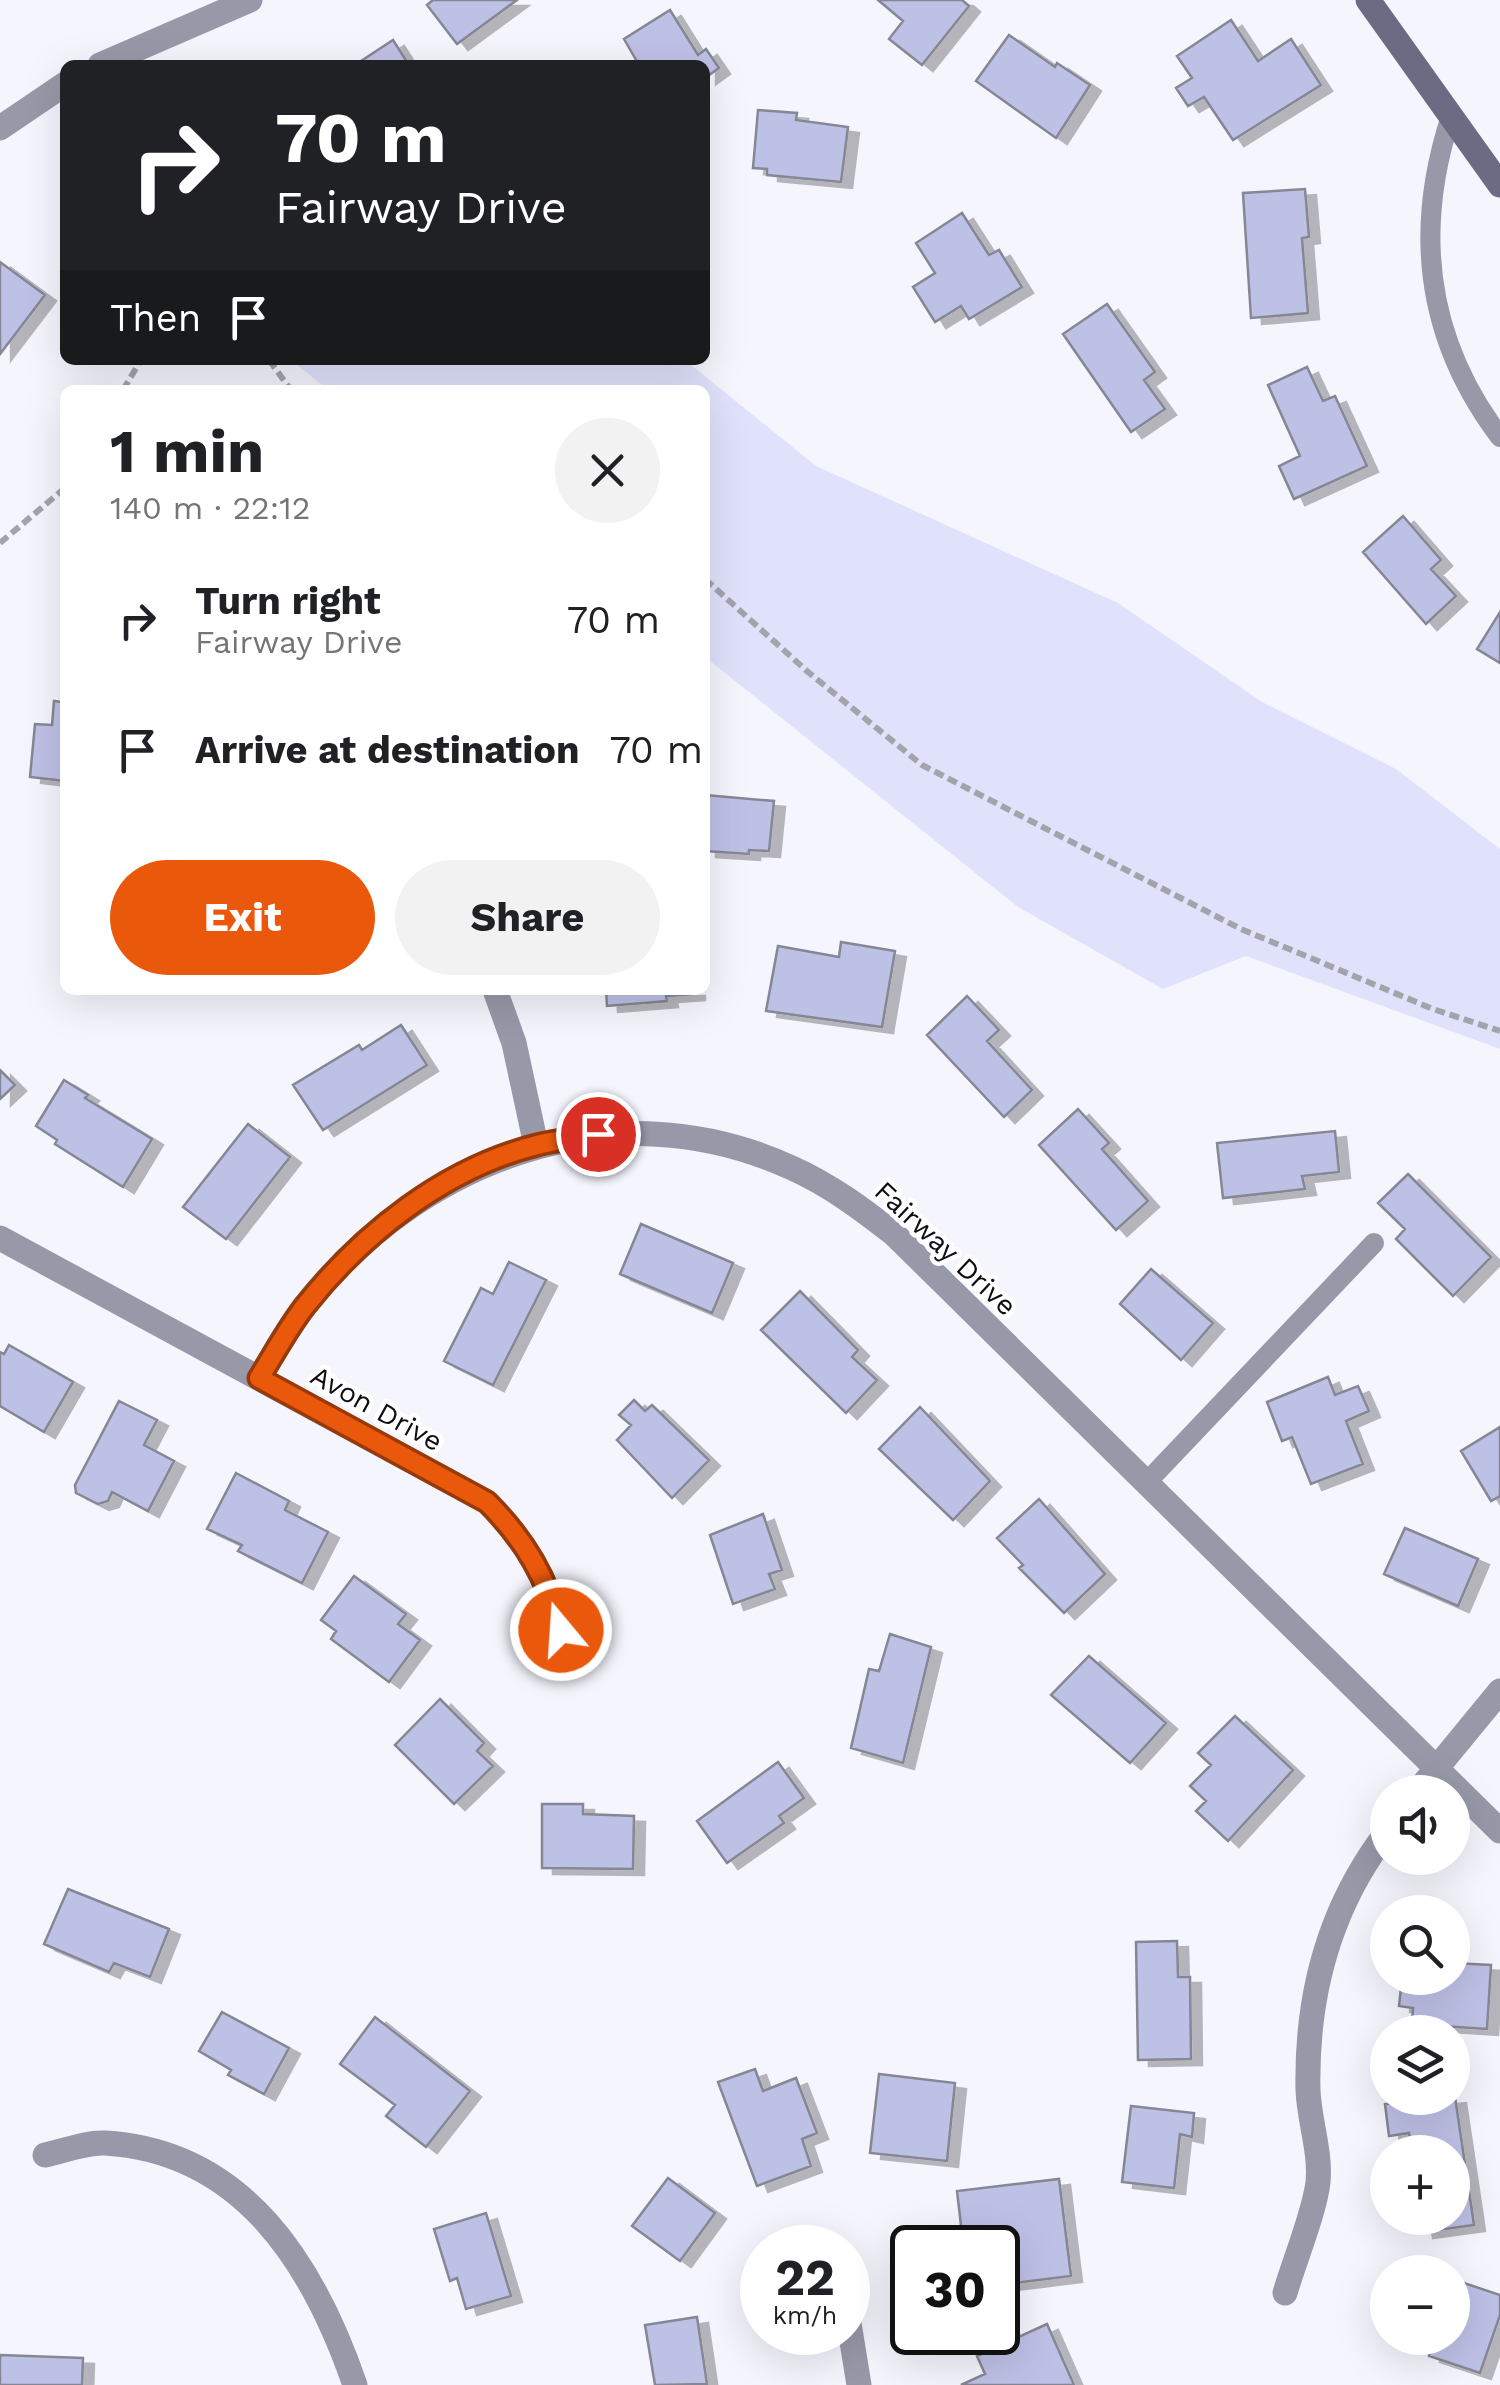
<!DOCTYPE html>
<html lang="en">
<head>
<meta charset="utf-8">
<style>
  body { margin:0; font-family:"Work Sans",sans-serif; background:#f2f2f2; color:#202124; height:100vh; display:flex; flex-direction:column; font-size:38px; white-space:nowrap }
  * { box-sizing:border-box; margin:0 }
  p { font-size:32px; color:#757577 }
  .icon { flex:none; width:55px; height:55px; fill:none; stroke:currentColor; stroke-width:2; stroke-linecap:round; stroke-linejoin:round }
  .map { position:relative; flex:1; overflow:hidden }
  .details { position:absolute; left:60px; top:385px; width:650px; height:610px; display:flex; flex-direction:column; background:#fff; border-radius:15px; box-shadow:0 10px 40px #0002 }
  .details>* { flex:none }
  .banner { position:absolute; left:60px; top:60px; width:650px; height:305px; border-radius:15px; box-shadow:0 10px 40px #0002; background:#202124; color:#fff; overflow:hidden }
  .controls { position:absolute; left:1370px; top:1775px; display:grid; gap:20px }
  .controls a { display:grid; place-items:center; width:100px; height:100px; border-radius:50%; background:#fff; box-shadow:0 10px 40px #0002; font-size:50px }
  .speed { position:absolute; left:740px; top:2225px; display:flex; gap:20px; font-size:50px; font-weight:700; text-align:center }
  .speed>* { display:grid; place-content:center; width:130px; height:130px; border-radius:50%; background:#fff; box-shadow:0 10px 40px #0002; line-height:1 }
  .speed small { font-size:25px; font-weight:400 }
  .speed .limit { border:5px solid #111; border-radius:15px; background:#fff; color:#111 }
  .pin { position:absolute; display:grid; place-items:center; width:85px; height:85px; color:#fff; margin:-42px; border:5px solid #fff; border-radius:50%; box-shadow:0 2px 10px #0007 }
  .me { position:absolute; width:110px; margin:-55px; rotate:342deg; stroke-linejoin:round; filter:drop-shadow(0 0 8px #0008) }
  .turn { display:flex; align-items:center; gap:35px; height:210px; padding:0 50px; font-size:45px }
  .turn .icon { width:130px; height:130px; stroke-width:2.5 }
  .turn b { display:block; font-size:70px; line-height:85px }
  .then { display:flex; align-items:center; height:95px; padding:0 50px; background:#0003; gap:20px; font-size:38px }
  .round { display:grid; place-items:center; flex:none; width:105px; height:105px; border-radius:52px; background:#f2f2f2 }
  .headline { display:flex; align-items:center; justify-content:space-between; height:170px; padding:0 50px }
  h1 { font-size:60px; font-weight:700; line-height:75px }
  .cta { display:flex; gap:20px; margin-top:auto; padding:20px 50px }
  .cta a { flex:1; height:115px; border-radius:60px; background:#ea580c; color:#fff; font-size:40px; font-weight:700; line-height:115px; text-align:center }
  .cta a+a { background:#f2f2f2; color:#202124 }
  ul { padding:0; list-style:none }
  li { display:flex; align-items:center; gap:30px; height:130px; padding:0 50px }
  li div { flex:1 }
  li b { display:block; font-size:38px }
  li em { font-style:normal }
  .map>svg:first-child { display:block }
  .green { fill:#e0e2fc }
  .building { fill:#bec1e6; stroke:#868794; stroke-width:2.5; filter:url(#shadow) }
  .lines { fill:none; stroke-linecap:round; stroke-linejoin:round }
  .path { stroke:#a3a4ab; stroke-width:6; stroke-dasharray:10 5; stroke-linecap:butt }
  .service { stroke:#9799a9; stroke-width:20 }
  .minor { stroke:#9799a9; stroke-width:25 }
  .secondary { stroke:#6b6c83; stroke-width:25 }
  .route-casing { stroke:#983908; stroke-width:25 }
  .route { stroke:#ea580c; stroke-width:18 }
  .labels { text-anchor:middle; stroke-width:9; stroke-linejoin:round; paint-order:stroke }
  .street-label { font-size:28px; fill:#0d0e12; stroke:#fff }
</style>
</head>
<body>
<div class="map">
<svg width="1500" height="2385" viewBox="0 0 1500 2385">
  <defs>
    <filter id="shadow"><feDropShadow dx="11" dy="6" stdDeviation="0" flood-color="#0004"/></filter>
  </defs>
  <rect width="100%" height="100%" fill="#f5f5fe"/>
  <path class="green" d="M291,360H685L816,466L1118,603L1262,702L1396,769L1500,849V1049L1246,956L1163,989L1018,907L705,657V390H328Z"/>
  <path class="building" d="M433,0H517L457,44L427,5Z
    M878,0H962L969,6L922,65L889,39L903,21Z
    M670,10L698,55L706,49L719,68L705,78V65H639L624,39Z
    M1231,20L1258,61L1291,39L1321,85L1233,140L1204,97L1188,106L1176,88L1192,78L1177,56Z
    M1009,35L1055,67L1057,63L1090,85L1056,138L976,81Z
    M393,40L409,65H355Z
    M758,110L797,113L796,120L848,127L841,182L767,175V169L753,168Z
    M1305,189L1309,237L1302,238L1308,313L1251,318L1243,193Z
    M962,213L989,255L999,250L1022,287L969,319L961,306L935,322L913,287L935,273L916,243Z
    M0,262L45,295L0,354Z
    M1107,304L1155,372L1144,380L1165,409L1131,432L1063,334Z
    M1307,367L1323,401L1335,396L1367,466L1294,499L1279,466L1300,456L1268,385Z
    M1403,516L1441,560L1431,569L1456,596L1426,624L1363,552Z
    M1500,612V663L1477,649Z
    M65,677V781L30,777L35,724L52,725L54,701L62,702Z
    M705,795L774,801L769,851L749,850V854L705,851Z
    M841,942L895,951L882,1027L766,1011L778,946L839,957Z
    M606,990H694V994L666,996L667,1001L607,1006Z
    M967,996L999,1030L987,1041L1032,1090L1004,1117L927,1035Z
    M401,1025L427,1065L323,1130L293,1085L359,1045L362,1050Z
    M0,1070L15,1085L0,1099Z
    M64,1080L88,1095L85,1098L152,1139L123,1187L55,1144L57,1140L36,1126Z
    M1078,1109L1109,1143L1102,1149L1148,1201L1116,1230L1039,1145Z
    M248,1124L290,1157L226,1239L183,1207Z
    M1335,1131L1339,1172L1302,1176L1305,1189L1223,1198L1217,1143Z
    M1408,1174L1491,1257L1453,1296L1396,1239L1405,1229L1378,1203Z
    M641,1224L733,1263L712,1313L620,1274Z
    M509,1262L546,1280L493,1385L444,1361L481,1288L493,1294Z
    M1151,1269L1213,1323L1181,1360L1120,1304Z
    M800,1291L858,1350L852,1357L877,1380L846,1413L761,1330Z
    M9,1345L73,1382L44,1432L0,1406V1352L4,1354Z
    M1328,1377L1335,1395L1358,1386L1369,1411L1346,1421L1363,1464L1311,1484L1292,1437L1282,1441L1267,1402Z
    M634,1400L645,1411L652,1405L709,1460L672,1498L617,1440L631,1425L619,1415Z
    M119,1401L157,1420L144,1445L174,1461L148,1511L112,1492L108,1501L98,1504L76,1493L75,1485Z
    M920,1407L990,1481L953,1520L879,1449Z
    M1500,1427V1496L1491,1501L1461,1451Z
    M236,1473L289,1501L285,1510L328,1532L302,1583L238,1551L242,1545L207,1529Z
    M1039,1499L1105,1574L1064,1613L1019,1568L1023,1565L997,1538Z
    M763,1514L782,1570L769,1574L775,1589L733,1604L710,1535Z
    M1405,1528L1478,1559L1458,1606L1384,1574Z
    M354,1576L406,1614L398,1624L420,1640L389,1682L331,1639L336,1631L321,1620Z
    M890,1634L931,1647L903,1763L851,1748L869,1669L879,1671Z
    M1089,1656L1166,1723L1130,1763L1051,1695Z
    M440,1699L484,1743L477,1751L493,1766L454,1804L395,1745Z
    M1235,1716L1293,1770L1228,1841L1196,1811L1206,1801L1190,1786L1211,1765L1198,1753Z
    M778,1762L804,1798L779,1816L784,1823L727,1863L697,1821Z
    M542,1804H583V1814L634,1816L633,1869L542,1868Z
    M68,1889L169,1929L150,1977L114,1963L109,1972L44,1944Z
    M1177,1941L1178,1977H1190L1191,2059L1138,2060L1136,1942Z
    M1452,1963L1491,1965L1487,2029L1412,2024L1413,2008L1399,2006L1402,1978H1452Z
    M222,2012L289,2048L264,2094L228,2075L231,2070L199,2051Z
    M375,2017L470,2091L426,2147L386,2116L395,2105L340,2064Z
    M755,2069L763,2091L796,2078L817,2133L802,2139L811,2166L757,2186L718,2082Z
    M879,2074L955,2083L947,2161L870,2153Z
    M1455,2097L1474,2225L1422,2232L1420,2218H1452V2152H1412L1409,2133L1389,2136L1385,2104Z
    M1131,2106L1194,2113L1192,2137L1180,2134L1174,2188L1122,2182Z
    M668,2178L715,2213L680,2261L632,2226Z
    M1059,2179L1071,2276L998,2285V2248H967V2242L988,2239L987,2230L962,2234L957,2191Z
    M486,2213L511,2296L466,2309L457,2278L450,2281L434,2229Z
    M1452,2279L1500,2295V2315L1480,2373L1429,2356L1435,2338H1452Z
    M697,2317L707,2384L655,2385L645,2325Z
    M1047,2324L1074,2385H961L985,2374L977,2356Z
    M0,2355L83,2358L82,2385H0Z"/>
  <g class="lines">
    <path class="path" d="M269,360L291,390
      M123,390L141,360
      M0,543L65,488
      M705,579L808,672L922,765L1241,929L1433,1009L1500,1031"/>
    <path class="service" d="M1451,116C1413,232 1426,339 1500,437
      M1146,1483L1374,1243"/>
    <path class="minor" d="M100,65L250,0
      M0,128L65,84
      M495,990L514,1043L536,1145
      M0,1238L487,1502C525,1540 547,1578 561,1630
      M259,1378C274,1354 287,1329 304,1307C420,1158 614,1086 792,1168C830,1185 862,1209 894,1234L1500,1831
      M1417,1792L1500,1691
      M45,2155C64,2151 86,2142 105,2143C244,2151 314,2266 355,2385
      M1285,2293C1294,2262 1315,2211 1318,2182C1321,2152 1309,2120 1308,2090C1306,1995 1329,1907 1388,1831
      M848,2317L859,2385"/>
    <path class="secondary" d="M1368,0L1500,185"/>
  </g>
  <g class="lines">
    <defs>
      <path id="route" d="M561,1630C547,1578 525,1540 487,1502L259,1378C274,1354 288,1328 305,1306C363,1233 445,1168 537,1145C557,1140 578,1138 598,1134"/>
    </defs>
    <use href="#route" class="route-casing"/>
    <use href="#route" class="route"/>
  </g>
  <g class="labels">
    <g class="street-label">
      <text transform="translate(946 1248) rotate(43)" y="10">Fairway Drive</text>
      <text transform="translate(377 1408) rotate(29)" y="10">Avon Drive</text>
    </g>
  </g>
</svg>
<div class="controls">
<a><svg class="icon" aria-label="sound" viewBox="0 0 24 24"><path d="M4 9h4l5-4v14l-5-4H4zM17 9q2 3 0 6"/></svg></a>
<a><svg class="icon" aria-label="search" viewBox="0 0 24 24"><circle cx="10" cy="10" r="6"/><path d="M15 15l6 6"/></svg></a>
<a><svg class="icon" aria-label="layers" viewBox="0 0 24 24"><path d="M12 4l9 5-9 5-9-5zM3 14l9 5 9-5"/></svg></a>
<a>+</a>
<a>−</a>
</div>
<div class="speed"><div>22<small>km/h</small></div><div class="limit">30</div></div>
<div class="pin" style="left:598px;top:1134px;background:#d93025"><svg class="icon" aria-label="arrive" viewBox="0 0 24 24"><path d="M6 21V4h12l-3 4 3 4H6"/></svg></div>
<svg class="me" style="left:561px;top:1630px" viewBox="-20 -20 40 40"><circle r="17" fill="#ea580c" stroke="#fff" stroke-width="3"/><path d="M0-11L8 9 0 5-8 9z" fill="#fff"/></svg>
<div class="banner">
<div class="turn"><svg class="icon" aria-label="right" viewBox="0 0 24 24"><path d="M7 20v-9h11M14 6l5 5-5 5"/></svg><div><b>70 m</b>Fairway Drive</div></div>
<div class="then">Then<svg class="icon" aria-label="arrive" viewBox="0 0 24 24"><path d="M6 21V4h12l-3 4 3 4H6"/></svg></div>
</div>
<section class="details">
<div class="headline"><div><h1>1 min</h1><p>140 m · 22:12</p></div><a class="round"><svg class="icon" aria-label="close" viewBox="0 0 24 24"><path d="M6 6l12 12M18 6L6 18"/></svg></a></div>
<ul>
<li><svg class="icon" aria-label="right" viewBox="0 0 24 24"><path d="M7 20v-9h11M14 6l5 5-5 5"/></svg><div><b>Turn right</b><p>Fairway Drive</p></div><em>70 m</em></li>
<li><svg class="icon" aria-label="arrive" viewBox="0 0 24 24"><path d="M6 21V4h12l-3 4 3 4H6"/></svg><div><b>Arrive at destination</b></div><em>70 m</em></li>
</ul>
<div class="cta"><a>Exit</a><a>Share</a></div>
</section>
</div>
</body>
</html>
